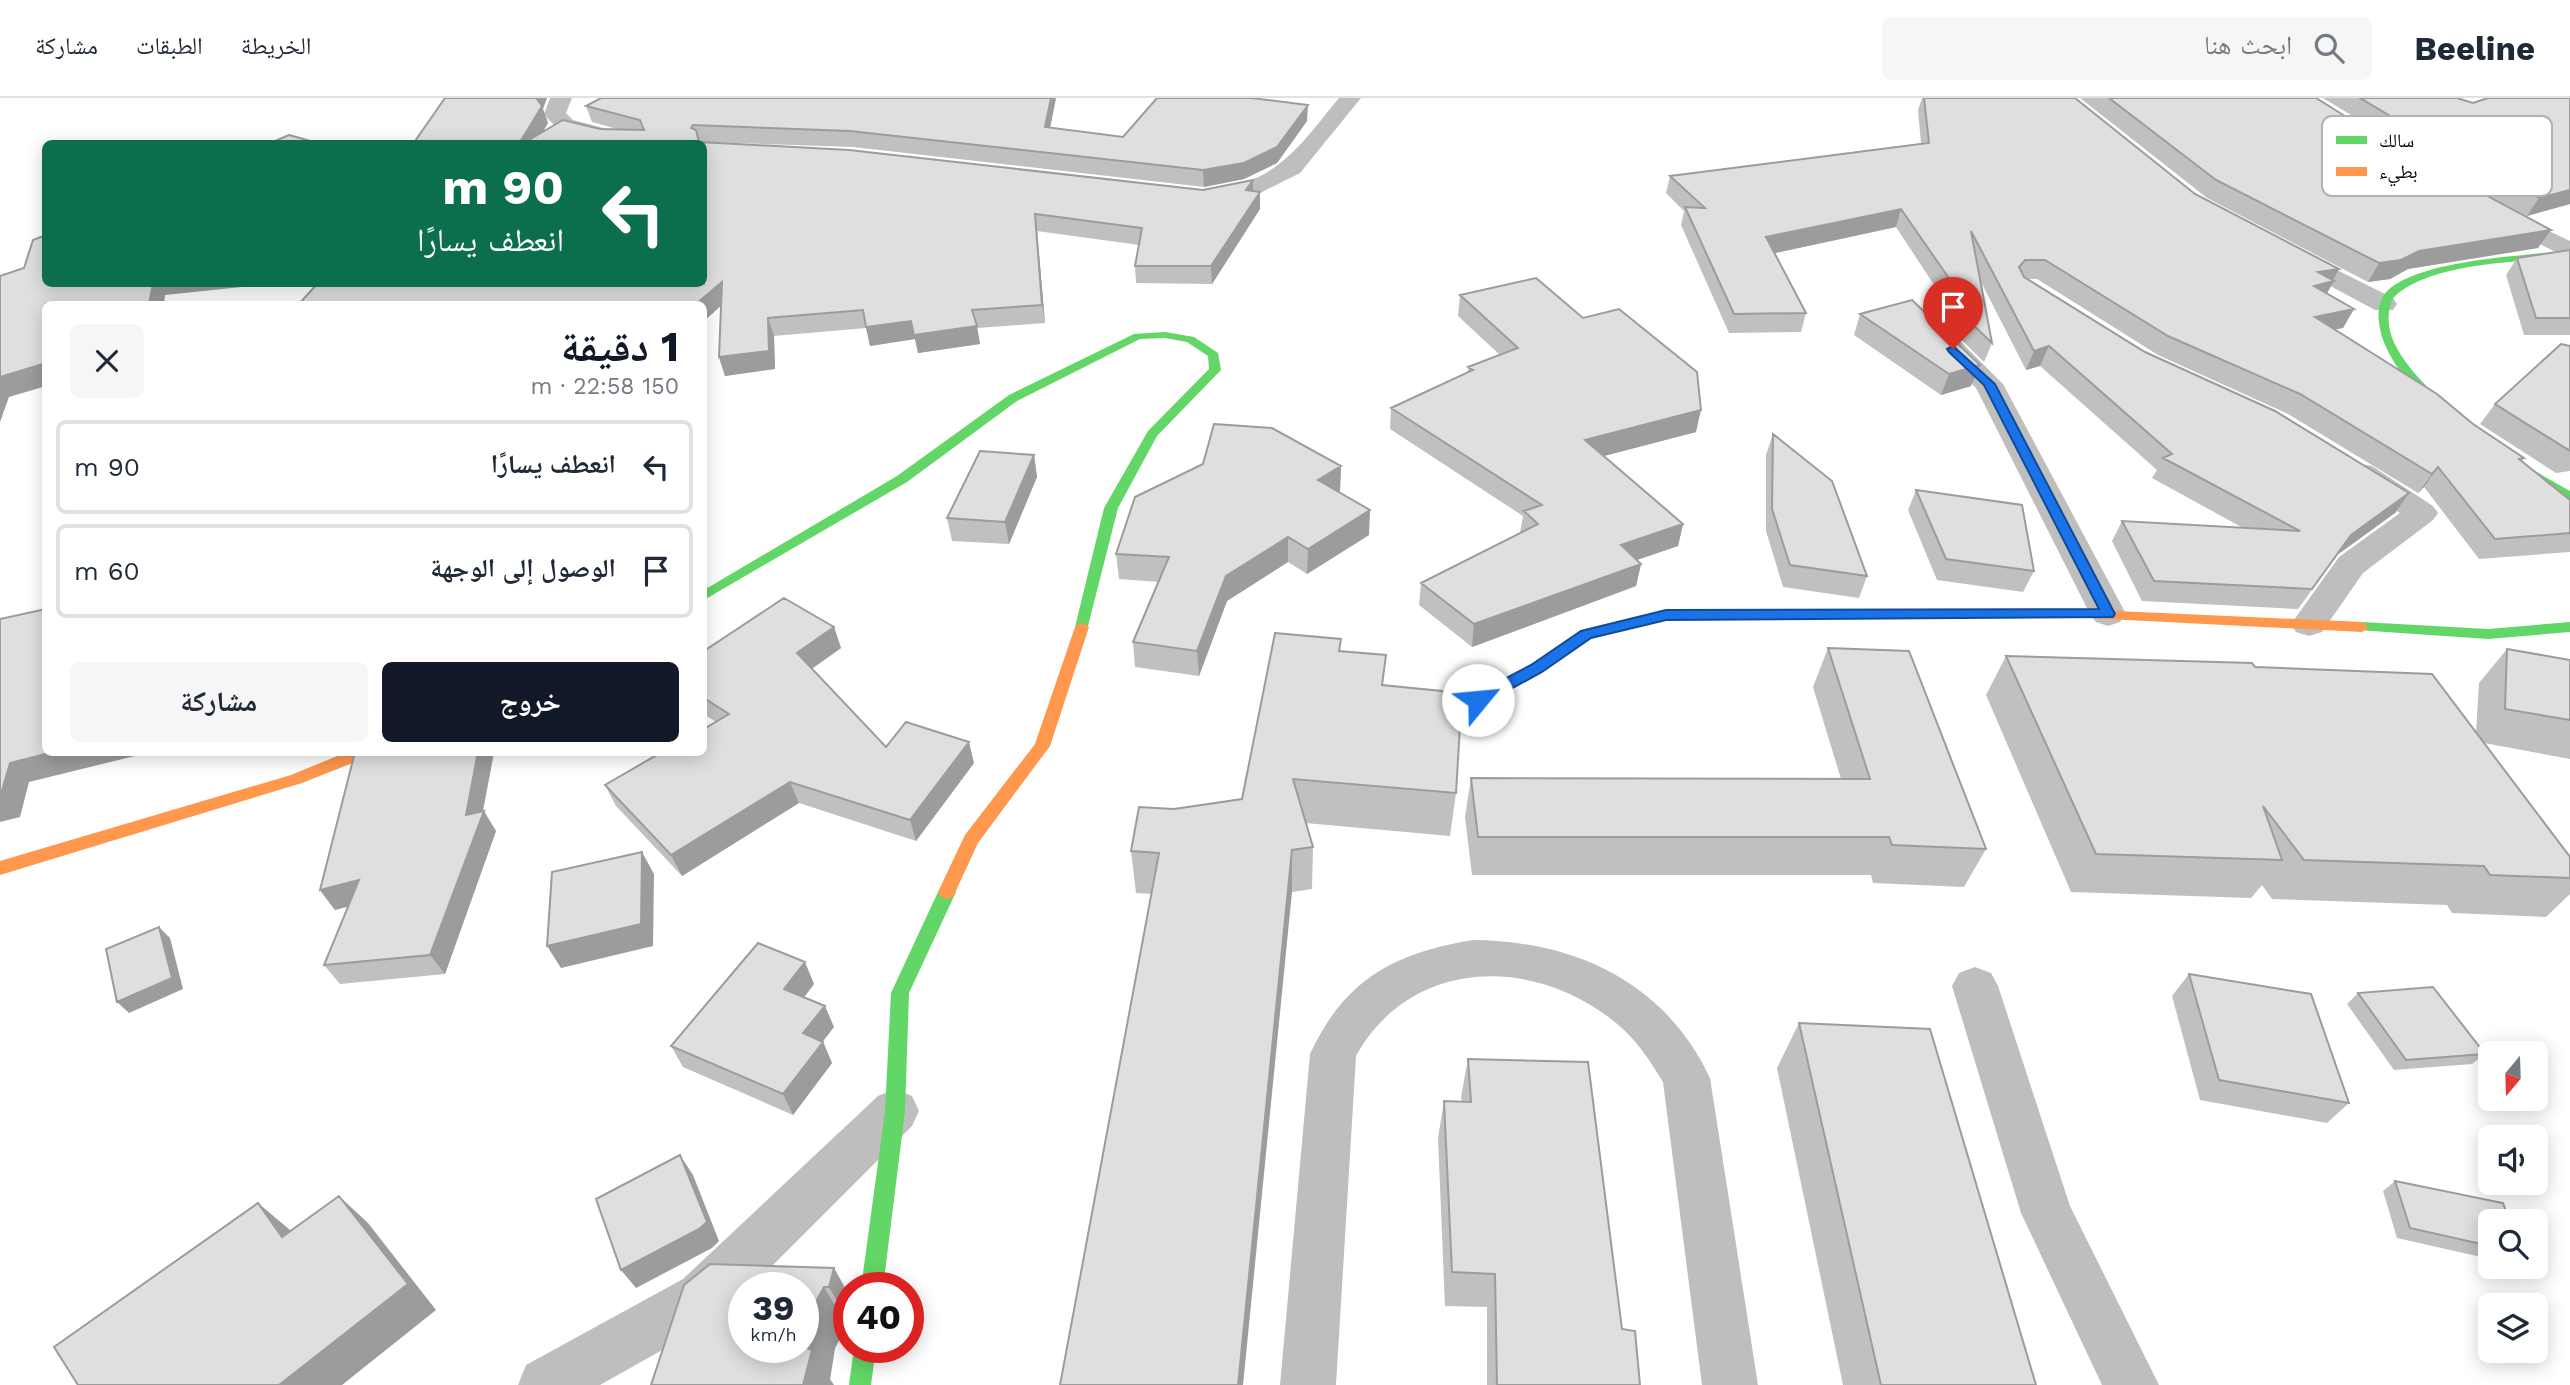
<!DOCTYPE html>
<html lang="ar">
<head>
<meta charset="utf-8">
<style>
  body { margin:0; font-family:"Work Sans","Noto Naskh Arabic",sans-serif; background:#f6f6f7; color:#1f2937; direction:rtl; height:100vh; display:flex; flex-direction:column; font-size:26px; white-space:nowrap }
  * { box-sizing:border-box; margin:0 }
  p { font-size:23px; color:#747a83 }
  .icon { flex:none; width:38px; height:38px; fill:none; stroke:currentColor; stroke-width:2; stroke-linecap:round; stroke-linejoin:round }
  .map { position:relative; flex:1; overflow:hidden; direction:ltr }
  .details { position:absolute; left:42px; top:203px; width:665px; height:455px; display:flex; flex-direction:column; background:#fff; border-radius:10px; box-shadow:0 4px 18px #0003; direction:rtl }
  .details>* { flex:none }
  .top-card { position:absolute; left:42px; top:42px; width:665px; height:147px; border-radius:10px; box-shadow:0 4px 18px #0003; direction:rtl; background:#0b6e4f; color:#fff; overflow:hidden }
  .needle { width:46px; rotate:199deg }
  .buttons { position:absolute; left:2478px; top:943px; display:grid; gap:14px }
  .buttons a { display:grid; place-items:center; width:70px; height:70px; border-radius:10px; background:#fff; box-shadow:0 4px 18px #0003; font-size:35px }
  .speed { position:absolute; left:728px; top:1174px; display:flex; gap:14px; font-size:35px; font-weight:700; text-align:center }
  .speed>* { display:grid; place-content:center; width:91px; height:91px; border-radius:50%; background:#fff; box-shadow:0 4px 18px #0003; line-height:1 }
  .speed small { font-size:18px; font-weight:400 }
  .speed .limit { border:10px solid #d22; background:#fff; color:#111 }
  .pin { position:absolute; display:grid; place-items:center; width:60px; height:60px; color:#fff; margin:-72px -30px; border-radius:50% 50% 50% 0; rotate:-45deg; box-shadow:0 0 7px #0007 }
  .pin .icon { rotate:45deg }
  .me { position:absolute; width:77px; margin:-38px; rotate:62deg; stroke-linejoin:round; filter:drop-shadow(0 0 5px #0008) }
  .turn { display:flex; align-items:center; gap:24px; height:147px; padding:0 28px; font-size:32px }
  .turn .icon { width:91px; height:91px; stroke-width:2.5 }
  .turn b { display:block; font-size:49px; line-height:60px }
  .round { display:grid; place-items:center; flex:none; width:74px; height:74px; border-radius:10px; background:#f6f6f7 }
  .head { display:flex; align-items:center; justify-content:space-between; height:119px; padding:0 28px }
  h1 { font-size:42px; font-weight:700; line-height:52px; color:#111827 }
  .action { display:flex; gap:14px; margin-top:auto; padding:14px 28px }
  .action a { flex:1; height:80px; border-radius:10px; background:#111827; color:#fff; font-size:28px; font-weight:700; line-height:80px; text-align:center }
  .action a+a { background:#f6f6f7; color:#1f2937 }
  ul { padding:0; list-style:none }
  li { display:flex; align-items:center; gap:21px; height:94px; margin:0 14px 10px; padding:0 14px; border:4px solid #e0e1e3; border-radius:10px }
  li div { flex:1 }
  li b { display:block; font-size:26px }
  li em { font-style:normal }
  header { display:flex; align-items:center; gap:42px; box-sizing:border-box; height:98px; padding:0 35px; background:#fff; border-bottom:2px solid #e0e1e3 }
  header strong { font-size:33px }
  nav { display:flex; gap:38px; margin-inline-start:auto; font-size:24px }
  .search { width:490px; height:63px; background:#f6f6f7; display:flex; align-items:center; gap:18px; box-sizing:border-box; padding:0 24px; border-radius:10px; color:#747a83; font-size:26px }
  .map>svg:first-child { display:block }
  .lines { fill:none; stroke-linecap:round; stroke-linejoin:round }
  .street { fill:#bebebe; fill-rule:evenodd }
  .fast { fill:#63d668; fill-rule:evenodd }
  .slow { fill:#ff974d; fill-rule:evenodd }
  .wall { fill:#c0c0c0 }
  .shaded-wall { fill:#9c9c9c }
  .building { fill:#dfdfdf; stroke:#9c9c9c; stroke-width:2; fill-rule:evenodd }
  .route { fill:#1a73e8; stroke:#114b97; stroke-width:2 }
  .key { fill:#fff; stroke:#b2b2b2; stroke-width:2 }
  .key-label { font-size:19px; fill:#000 }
</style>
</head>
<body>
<header>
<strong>Beeline</strong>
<div class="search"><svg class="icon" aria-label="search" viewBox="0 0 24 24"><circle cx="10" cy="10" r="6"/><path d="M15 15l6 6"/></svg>ابحث هنا</div>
<nav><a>الخريطة</a><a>الطبقات</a><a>مشاركة</a></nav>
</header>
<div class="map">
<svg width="2570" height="1287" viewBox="0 0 2570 1287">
  <rect width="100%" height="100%" fill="#fff"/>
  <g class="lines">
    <path class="street" d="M550,0H572L566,15L573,22L645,41L648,46C614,46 565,46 544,16Z
      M1339,0H1361L1300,75L1260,95L1200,105L1192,103L1188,98L1192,93C1209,89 1229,89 1246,84C1288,70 1312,32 1339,0Z
      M2500,110L2570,143V161L2491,122L2488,117L2491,112Z
      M2289,148L2393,200L2397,206L2393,212H2375L2280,161L2276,156L2280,151Z
      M1938,229L1948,231L2003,286L2126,516L2120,524L2108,528L2096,524L2090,516L1976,290L1924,237L1928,231Z
      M2361,366L2372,368L2433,408L2438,415L2433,422L2363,475L2322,534L2309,538L2296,534L2291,526L2339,459L2400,415L2350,382L2345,375L2350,368Z
      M1473,842C1575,843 1665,884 1710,980L1758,1287H1702L1663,984C1652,966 1640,947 1624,932C1544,858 1413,855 1356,958L1336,1287H1280L1310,956C1345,881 1394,855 1473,842Z
      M1975,869L1991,875L1998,888L2070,1108L2159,1287H2102L2021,1115L1952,888L1959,875Z
      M895,991L912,998L919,1013L912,1028L750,1190H744V1196L721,1219L600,1287H518L526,1267L683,1181L878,998Z"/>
    <path class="fast" d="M2570,153V159C2521,164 2429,164 2393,200C2373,245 2425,284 2450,313L2444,317L2440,316C2416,294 2393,270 2382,239C2378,225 2376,209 2384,197C2409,162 2528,157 2570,153Z
      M1165,234L1194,239L1218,255L1221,272L1157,338L1118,410L1087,532H1077L1075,529L1104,410L1148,333L1209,271L1208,258L1187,244L1165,240L1140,241L1017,303L907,384L704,502V492L897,378L1009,297L1134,236Z
      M2512,360L2570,393V403L2508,367L2506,364Z
      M2073,511L2080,516L2078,519L1666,522L1591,540L1542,574L1483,606L1478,607L1470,602L1473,598L1532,566L1581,533L1666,512Z
      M2362,524L2488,531L2570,524V534L2488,541L2357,532L2355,529Z
      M947,787L953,789L956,794L909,895L905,1013L883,1190H861L885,1013L891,895L938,794L941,789Z
      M854,1250H876L871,1287H849Z"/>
    <path class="slow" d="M2073,511L2362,524L2369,529L2362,534L2068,519L2066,516Z
      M1082,524L1089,529L1050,648L978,745L953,799L947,801L941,799L938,794L965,737L1035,646L1075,529Z
      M347,654H372L370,658L302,685L0,777V763L291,677Z"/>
  </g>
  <path class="wall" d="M1056,0L1050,30L1123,39L1307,23L1277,65L1244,81L1204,89L853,49L700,44L1203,92L1260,94V111L1212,186L1136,185L1135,168L1139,147L1037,133L1045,225L977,230L980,246L918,255L915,241L870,248L866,230L774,238L775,271L725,278L719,259L721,208L704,223V186L413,46L543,11L548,25L543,33L600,31H617L592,24L586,8Z
    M1922,0H2075L2195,96L2339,171L2327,195L2354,211L2343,230L2334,231L2524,360L2522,363L2570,402V454L2479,461L2424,389L2418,395L2288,316L2158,257L2037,181H2028L2145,254L2409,395L2395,415L2337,457L2298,511L2142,503L2112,443L2122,423L2243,430L2152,380L2157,372L2040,268L2026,272L1980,182L1992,245L1984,264L1934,215L1940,196L1896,129L1774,155L1806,215L1801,234L1729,235L1681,127L1684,113L1666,95L1670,78L1921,45L1918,12Z
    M2080,0H2316L2388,45L2463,85L2323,0H2457L2473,5L2570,0V106L2527,118L2466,87L2538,150L2408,171L2390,181L2368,184L2207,100Z
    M2570,152V237H2524L2506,177L2517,160Z
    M1460,197L1696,334L1604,358L1683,426L1678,448L1637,462L1641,466L1636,488L1472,549L1419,507L1421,485L1520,435L1523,418L1390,331L1391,310L1468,274V269L1500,257L1458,218Z
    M1860,216L1971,288L1941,297L1854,237Z
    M2570,248V373L2556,375L2480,326L2495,306Z
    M1773,336L1867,478L1859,500L1783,489L1766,433V357Z
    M1034,357L1037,379L1009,446L952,443L947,420Z
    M1341,368L1340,393L1339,394L1369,437L1307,476L1288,464L1227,503L1199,578L1135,569L1133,544L1159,484L1119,481L1116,456Z
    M1916,392L2034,473L2023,494L1937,482L1908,412Z
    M834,529L841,550L812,571L886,649L974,665L916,743L799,705L682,778L616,708L605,687L716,624L704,616V553Z
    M1341,541L1340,553L1384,587L1456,695L1450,738L1305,725L1313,749L1312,791L1292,794L1152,796L1136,795L1131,753L1174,711L1242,701Z
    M1828,550L1986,751L1964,789L1873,785L1871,777H1472L1465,719L1471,680L1841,681L1813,589Z
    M2507,551L2570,562V661L2484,645L2570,759V796L2546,819L2452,815L2447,807L2272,801L2262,787L2251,800L2071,794L1986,597L2006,558L2255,569L2476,634L2479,585Z
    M355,654H494L483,713L496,733L445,876L340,886L324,867L348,808L335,812L320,792Z
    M2189,876L2349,1005L2327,1025L2200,1002L2172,898Z
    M814,886L804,899L834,929L823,943L832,965L793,1017L683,969L671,948Z
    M2358,895L2485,956L2472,966L2394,972L2347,906Z
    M1799,925L2036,1287H1843L1777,970Z
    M1468,961L1622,1231L1640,1287H1487V1209L1445,1208L1438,1040L1444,1003L1462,1004L1461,999Z
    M2395,1083L2490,1124V1161L2397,1140L2383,1093Z
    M710,1166L834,1170L849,1197V1228H847L835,1250L830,1281Z"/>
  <path class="shaded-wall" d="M536,0H547L543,11L548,25L536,46H519Z
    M1051,0H1056L1047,45L1045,29Z
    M1308,7L1307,23L1277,65L1244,81L1204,89L1203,72Z
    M1253,82V99L1246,92Z
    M2570,92V106L2527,118L2539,100Z
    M1260,94V111L1212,186L1211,168Z
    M1901,111L1896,129L1762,158L1766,139Z
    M1035,116L1037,133L1045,225L1042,207Z
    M2551,132L2538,150L2408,171L2390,181L2368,184L2379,165L2419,153Z
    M2339,171L2332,184L2334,183L2323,202L2303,207L2318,174Z
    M722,184L727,202L704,223V206H696Z
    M153,186H270L165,197L164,206H149Z
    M2354,211L2343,230L2304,238L2315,219Z
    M768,220L774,238L775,271L725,278L719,259Z
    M911,223L977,228L980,246L918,255L915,241L870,248L866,229Z
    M2049,248L2040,268L2026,272L2034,253Z
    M46,265V288L9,299L0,324V279Z
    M1980,267L1971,288L1941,297L1949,276Z
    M1701,312L1696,334L1581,364L1585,342Z
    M1034,357L1037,379L1009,446L1005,424Z
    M1341,368L1340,393L1318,406V382Z
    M2438,369L2424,389L2418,395L2432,376Z
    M2409,395L2395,415L2337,457L2298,511L2351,437Z
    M1370,412L1369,437L1307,476L1308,451Z
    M1683,426L1678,448L1616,469L1621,447Z
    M1288,439V464L1227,503L1199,578L1197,553L1226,478Z
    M1641,466L1636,488L1472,549L1474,526Z
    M834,529L841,550L804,576L797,555Z
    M969,644L974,665L916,743L910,722Z
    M53,654H151L29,684L20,719L0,724V700L10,665Z
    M478,654H494L482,717L484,713L496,733L445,876L430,857L466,717Z
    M790,684L799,705L682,778L671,757Z
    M1292,752V794L1243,1287H1238Z
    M642,754L654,776L653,848L561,870L547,848Z
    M359,782L374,802L335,812L320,792Z
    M159,829L170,840L183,891L129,915L117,904Z
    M805,864L814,886L794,913L784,891Z
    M825,908L834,929L813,956L803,935Z
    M823,944L832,965L793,1017L783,996Z
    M680,1057L693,1077L719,1143L712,1150L636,1190L621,1172Z
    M339,1098L368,1125L436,1212L342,1287H279Z
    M258,1105L290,1132L314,1166L282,1139Z
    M834,1170L849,1197V1224L829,1189Z
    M824,1189L847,1228L835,1250L830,1281L834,1287H803L805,1249L812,1211Z"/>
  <path class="building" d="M445,0H536L542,8L519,46H413Z
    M601,0H1051L1045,29L1123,39L1157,0H1251L1308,7L1277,49L1244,65L1203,72L850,33L693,27L691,30L696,32L699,44L849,52L1203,92L1253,82L1246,92L1260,94L1211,168H1135L1142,130L1035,116L1042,207L972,212L977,228L914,237L911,223L866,229L863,212L768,220L769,253L719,259L722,184L696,206H299L317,186H704V46H522L563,22L600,31L644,32L640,22L586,8Z
    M1924,0H2075L2195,96L2339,171L2318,174L2334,183L2314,188L2354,211L2315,219L2437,296L2473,326L2524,360L2519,361L2570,402V435L2495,441L2438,369L2432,376L2300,296L2168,238L2045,162H2025L2019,169L2024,179L2145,254L2275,313L2409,395L2351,437L2312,491L2154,483L2122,423L2300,433L2163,360L2172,356L2049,248L2034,253L1971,133L1992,245L1941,196L1957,192L1901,111L1766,139L1806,215L1734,216L1685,109L1705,110L1670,78L1929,45Z
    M2109,0H2316L2388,45L2551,132L2419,153L2401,162L2379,165L2216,82Z
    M2360,0H2457L2473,5L2488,0H2570V92L2539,100L2474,68Z
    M289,37L321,46H268Z
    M46,137V186H153L149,206H46V265L0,279V178L24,170L33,142Z
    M2570,152V220H2536L2517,160Z
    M1536,180L1583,220L1619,211L1697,274L1701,312L1585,342L1683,426L1621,447L1641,466L1474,526L1421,485L1538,426L1524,413L1542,407L1391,310L1473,272L1468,269L1518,250L1460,197Z
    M1912,202L1980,267L1949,276L1860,216Z
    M2561,246L2570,248V353L2495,306Z
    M1214,326L1272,330L1341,368L1318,382L1370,412L1308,451L1288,439L1226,478L1197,553L1133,544L1169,459L1116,456L1135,399L1203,366Z
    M1773,336L1832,383L1867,478L1790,467L1772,411Z
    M980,353L1034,357L1005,424L947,420Z
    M1916,392L2022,407L2034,473L1946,461Z
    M784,500L834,529L797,555L886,649L906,624L969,644L910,722L790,684L671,757L605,687L662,654H704V631L729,616L704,600V553Z
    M46,511V654H53L10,665L0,700V521Z
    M1275,535L1341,541L1339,553L1386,557L1382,587L1462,595L1456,695L1293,681L1313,749L1292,752L1238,1287H1060L1159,755L1131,753L1139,709L1174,711L1242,701Z
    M1828,550L1909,553L1986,751L1892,747L1889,739H1478L1471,680L1870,681Z
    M2507,551L2570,562V622L2505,611Z
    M2006,558L2252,565L2255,569L2432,576L2570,759V780L2490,777L2484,768L2304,762L2263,708L2282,762L2096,756Z
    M355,654H478L466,717L484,713L430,857L324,867L359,782L320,792Z
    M642,754L641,826L547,848L552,774Z
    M159,829L172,880L117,904L106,851Z
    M758,845L805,864L784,891L825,908L803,935L823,944L783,996L671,948Z
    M2189,876L2311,896L2349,1005L2219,982Z
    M2433,889L2485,956L2406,962L2358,895Z
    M1799,925L1930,931L2036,1287H1881Z
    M1468,961L1588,964L1622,1231L1635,1233L1640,1287H1497L1495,1176L1452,1174L1444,1003L1471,1004Z
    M680,1057L707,1124L699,1131L621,1172L596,1101Z
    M2395,1083L2503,1105L2510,1124H2490V1148L2410,1130Z
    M339,1098L408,1186L279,1287H78L54,1249L258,1105L282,1139Z
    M710,1166L834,1170L829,1189H824L812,1211L805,1249L812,1252L803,1287H651L684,1187ZM744,1190H803V1250H744Z"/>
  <path class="route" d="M1953,248L1995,286L2115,516L2113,519L1666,522L1591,540L1542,574L1483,606H1472V598L1531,567L1581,533L1666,512L2099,511L1984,287L1949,254L1947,251Z"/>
  <rect x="2322" y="18" width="230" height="80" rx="10" class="key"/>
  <rect x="2336" y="38" width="31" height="8" fill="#63d668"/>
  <rect x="2336" y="69" width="31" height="9" fill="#ff974d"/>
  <g class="key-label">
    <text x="2379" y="49">سالك</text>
    <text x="2379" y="80">بطيء</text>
  </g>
</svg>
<div class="buttons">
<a><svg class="needle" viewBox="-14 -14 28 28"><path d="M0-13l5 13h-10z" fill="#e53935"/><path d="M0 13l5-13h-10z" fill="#747a83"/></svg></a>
<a><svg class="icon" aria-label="sound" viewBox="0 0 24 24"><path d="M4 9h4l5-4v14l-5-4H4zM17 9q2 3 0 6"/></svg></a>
<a><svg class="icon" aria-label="search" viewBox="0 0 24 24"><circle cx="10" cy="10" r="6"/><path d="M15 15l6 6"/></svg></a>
<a><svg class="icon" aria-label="layers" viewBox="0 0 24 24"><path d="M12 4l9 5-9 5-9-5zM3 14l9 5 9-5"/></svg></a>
</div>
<div class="speed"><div>39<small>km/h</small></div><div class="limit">40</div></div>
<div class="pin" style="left:1953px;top:251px;background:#d93025"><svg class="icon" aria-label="arrive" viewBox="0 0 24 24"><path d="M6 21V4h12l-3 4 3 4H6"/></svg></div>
<svg class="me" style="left:1478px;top:602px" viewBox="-20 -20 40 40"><circle r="19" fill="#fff"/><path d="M0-13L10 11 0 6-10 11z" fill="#1a73e8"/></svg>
<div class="top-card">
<div class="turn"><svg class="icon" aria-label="left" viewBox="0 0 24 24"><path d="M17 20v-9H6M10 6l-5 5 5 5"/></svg><div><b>90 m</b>انعطف يسارًا</div></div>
</div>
<section class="details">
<div class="head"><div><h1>1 دقيقة</h1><p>150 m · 22:58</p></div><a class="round"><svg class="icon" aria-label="close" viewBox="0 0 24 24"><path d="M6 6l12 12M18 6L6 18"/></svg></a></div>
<ul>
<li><svg class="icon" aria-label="left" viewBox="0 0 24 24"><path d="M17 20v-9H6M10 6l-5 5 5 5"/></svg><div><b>انعطف يسارًا</b></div><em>90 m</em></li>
<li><svg class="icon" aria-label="arrive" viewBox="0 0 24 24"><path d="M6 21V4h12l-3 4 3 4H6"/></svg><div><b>الوصول إلى الوجهة</b></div><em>60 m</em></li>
</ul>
<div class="action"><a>خروج</a><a>مشاركة</a></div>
</section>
</div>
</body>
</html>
